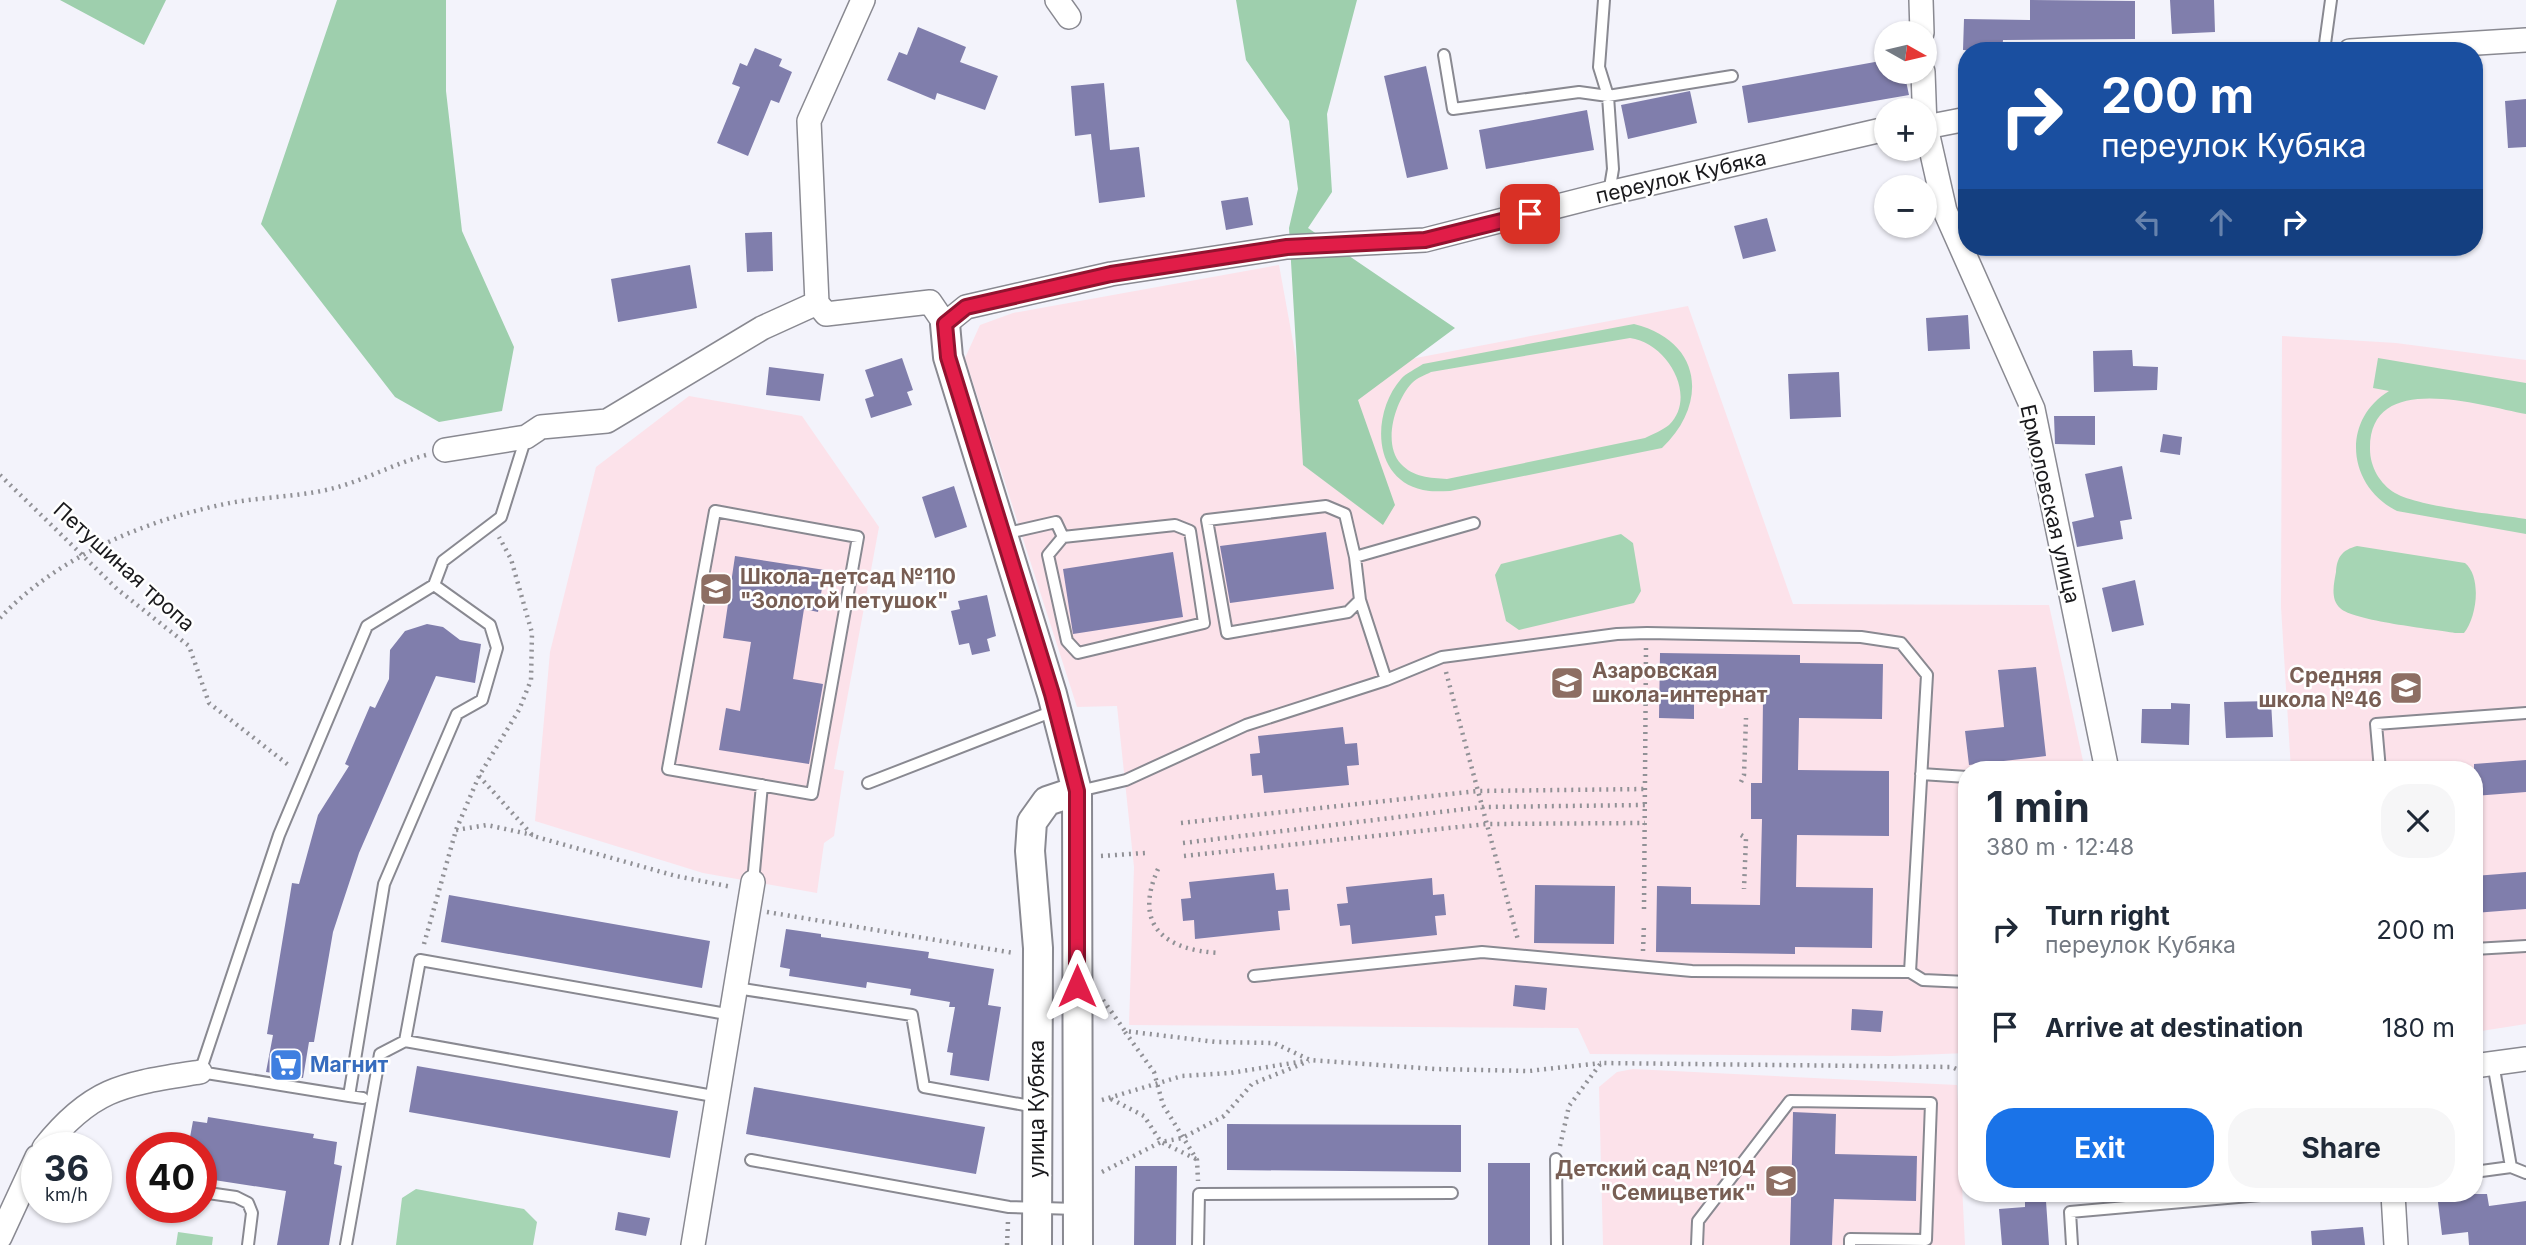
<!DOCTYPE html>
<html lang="en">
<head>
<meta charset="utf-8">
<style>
  body { margin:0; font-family:Inter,sans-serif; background:#f6f6f7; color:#1f2937; height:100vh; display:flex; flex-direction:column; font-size:26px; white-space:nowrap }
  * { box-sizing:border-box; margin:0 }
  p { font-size:23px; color:#747a83 }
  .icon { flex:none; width:38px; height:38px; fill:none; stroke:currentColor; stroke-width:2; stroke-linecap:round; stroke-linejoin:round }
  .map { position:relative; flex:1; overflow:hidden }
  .panel { position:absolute; left:1958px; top:761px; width:525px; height:441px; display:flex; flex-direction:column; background:#fff; border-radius:28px; box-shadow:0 2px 5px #0004 }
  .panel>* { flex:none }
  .top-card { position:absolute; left:1958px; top:42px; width:525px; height:214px; border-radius:28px; box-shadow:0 2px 5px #0004; background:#1a4fa0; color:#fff; overflow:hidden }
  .needle { width:46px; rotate:98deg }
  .buttons { position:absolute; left:1874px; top:21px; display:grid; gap:14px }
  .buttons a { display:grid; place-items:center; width:63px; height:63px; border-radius:50%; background:#fff; box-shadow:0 2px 5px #0004; font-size:35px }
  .speed { position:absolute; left:21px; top:1132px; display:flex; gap:14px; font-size:35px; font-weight:700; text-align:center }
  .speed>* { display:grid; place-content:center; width:91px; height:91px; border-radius:50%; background:#fff; box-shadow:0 2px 5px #0004; line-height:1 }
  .speed small { font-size:18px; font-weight:400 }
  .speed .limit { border:10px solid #d22; background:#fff; color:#111 }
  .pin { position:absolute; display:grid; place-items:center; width:60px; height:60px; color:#fff; margin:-30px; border-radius:14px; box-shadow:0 4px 10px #0006 }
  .me { position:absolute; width:77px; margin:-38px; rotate:0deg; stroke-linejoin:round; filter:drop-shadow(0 0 5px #0008) }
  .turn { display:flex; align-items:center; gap:24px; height:147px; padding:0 28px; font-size:32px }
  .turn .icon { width:91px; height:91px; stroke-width:2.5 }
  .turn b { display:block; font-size:49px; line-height:60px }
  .lanes { display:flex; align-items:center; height:66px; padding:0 28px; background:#0003; justify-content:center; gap:35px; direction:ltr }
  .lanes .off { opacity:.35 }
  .round { display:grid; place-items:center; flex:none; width:74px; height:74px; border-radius:28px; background:#f6f6f7 }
  .headline { display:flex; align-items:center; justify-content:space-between; height:119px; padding:0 28px }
  h1 { font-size:42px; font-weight:700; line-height:52px }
  .action { display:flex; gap:14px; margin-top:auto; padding:14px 28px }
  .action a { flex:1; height:80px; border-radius:28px; background:#1a73e8; color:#fff; font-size:28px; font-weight:700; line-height:80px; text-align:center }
  .action a+a { background:#f6f6f7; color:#1f2937 }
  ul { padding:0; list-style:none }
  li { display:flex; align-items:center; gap:21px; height:98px; padding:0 28px }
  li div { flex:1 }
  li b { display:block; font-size:26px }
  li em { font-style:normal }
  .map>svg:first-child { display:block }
  .education { fill:#fce2ea }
  .green { fill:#a6d5b4; fill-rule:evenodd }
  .forest { fill:#9ecfad }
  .building { fill:#807eac }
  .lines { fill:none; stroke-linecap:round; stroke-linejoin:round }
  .service-casing { stroke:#898991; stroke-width:14 }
  .minor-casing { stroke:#898991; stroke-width:26 }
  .tertiary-casing { stroke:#898991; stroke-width:32 }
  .path { stroke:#919196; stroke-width:4.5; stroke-dasharray:2 5; stroke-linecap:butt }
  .service { stroke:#fff; stroke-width:10 }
  .minor { stroke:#fff; stroke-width:23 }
  .tertiary { stroke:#fff; stroke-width:28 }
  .route-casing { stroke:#92132f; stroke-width:18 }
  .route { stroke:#e11d48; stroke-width:12 }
  .labels { text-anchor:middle; stroke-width:5; stroke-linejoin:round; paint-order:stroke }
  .street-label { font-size:21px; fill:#19191c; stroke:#fff }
  .education-label { font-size:21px; font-weight:bold; fill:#785e54; stroke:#fff; text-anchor:start }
  .shop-label { font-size:21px; font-weight:bold; fill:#366cbe; stroke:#fff; text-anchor:start }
</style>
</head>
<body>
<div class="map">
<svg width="2526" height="1245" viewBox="0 0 2526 1245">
  <rect width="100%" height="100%" fill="#f3f3fb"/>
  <path class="education" d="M1279,265L1300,380L1688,306L1793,604L2049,605L2085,770H1967V1053L1892,1056L1590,1054L1578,1028L1129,1025L1134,867L1117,706L1077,707L965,358L980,325L1013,313Z
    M2282,336L2396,343L2526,360V1024L2475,1032L2474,770H2291L2281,607Z
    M689,396L802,416L879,527L834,769L844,771L834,836L824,843L817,893L703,873L535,821L550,652L596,467Z
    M1633,1069L1957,1085L1965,1245H1603L1599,1087L1617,1072Z"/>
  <path class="green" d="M1634,324C1702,341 1709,403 1662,448L1450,491C1441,491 1431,492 1423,490C1371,479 1372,412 1401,379C1406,373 1416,369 1423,364ZM1630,338C1668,343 1698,397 1669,425C1663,430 1653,434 1645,438L1447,479C1430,478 1413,477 1401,464C1382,444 1395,401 1412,383C1417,378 1425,375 1431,372Z
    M2378,358L2526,383V414C2481,406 2369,369 2370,449C2370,467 2380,484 2395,493C2419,507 2495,514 2526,519V534L2397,511C2348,487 2340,421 2389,391L2373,388Z
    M1621,534L1633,543L1641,591L1634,603L1519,630L1506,621L1495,575L1501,564Z
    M2357,546L2465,563C2482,577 2477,617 2464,633H2455C2433,629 2353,621 2340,608C2330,599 2334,583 2336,572C2337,557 2342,550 2357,546Z
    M416,1189L524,1209L537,1222L533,1245H396L402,1198Z
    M178,1232L213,1237L212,1245H176Z"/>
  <path class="forest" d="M60,0H166L144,45Z
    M337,0H446V91L462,231L514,347L502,411L439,422L395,397L261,224Z
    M1236,0H1357L1327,114L1332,192L1308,228L1455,328L1358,400L1395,505L1383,525L1303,465L1289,228L1298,189L1289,121L1246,60Z"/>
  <path class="building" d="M2030,0L2135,1V39L2003,40L2002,51L1963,50L1964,19L2030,20Z
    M2170,0H2214L2215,32L2172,34Z
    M918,27L966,47L960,62L998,76L985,110L937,93L935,100L887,80L899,52L907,55Z
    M755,48L782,59L779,66L792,72L779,103L771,100L748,156L717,143L740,87L732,84L740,63L747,66Z
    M1886,60V72H1904L1909,95L1748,123L1742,86Z
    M1426,66L1448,169L1407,178L1384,76Z
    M1104,83L1110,150L1139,147L1145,197L1099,203L1091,134L1075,136L1071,86Z
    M1690,91L1697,123L1628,139L1621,105Z
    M2526,99V147L2508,148L2505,101Z
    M1587,110L1594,150L1486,169L1479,130Z
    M1248,197L1253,225L1226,230L1221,201Z
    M1767,218L1776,251L1743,259L1734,226Z
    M772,232L773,271L747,272L745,233Z
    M690,265L697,308L618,322L611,279Z
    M1968,315L1970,349L1928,351L1926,318Z
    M2132,350L2133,366L2158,367L2157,390L2094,392L2093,351Z
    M902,358L913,390L907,392L912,405L871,418L865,399L874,396L865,370Z
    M769,367L824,374L820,401L766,395Z
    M1839,372L1841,417L1790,419L1788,374Z
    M2054,416H2095V445L2055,444Z
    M2163,434L2182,437L2180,455L2160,452Z
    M2122,466L2132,519L2120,521L2123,539L2077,547L2072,522L2094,517L2085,474Z
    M954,486L967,527L935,538L922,497Z
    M1326,532L1334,589L1230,603L1220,546Z
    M1173,552L1183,617L1073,634L1063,569Z
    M735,556L825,570L818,612L804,609L793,679L823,684L809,764L719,750L726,708L740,711L751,642L723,638Z
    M2135,580L2144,625L2112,632L2102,588Z
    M987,595L996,636L987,639L990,651L972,655L969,643L959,645L951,611L960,609L958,601Z
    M427,624L443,627L460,640L481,644L475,683L436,676L359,853L333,932L314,1042H309L303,1078L266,1072L273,1035L267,1034L292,883L299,884L318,815L349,766L345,764L370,706L375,708L389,679L390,650L405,631Z
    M1660,653L1800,655V663L1883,664L1882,719L1799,718L1798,770L1889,771V836L1797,835L1796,887L1873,888L1872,948L1795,947V954L1656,952L1657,886L1691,887V904L1760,905L1762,819H1751V783H1762L1763,699L1694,698V719L1659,718Z
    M2036,667L2046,756L1969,765L1965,731L2004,727L1998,670Z
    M2271,701L2273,737L2226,738L2224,702Z
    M2171,703L2190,704L2189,745L2141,743L2142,709H2171Z
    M1343,727L1345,744L1357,743L1359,765L1347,766L1349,785L1264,793L1262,775L1252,776L1250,754L1260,753L1258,736Z
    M2526,760V792L2474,796V764Z
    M2526,872V909L2474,913V876Z
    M1274,873L1276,890L1288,889L1290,910L1278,911L1280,930L1195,939L1194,920L1183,921L1181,899L1191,898L1189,882Z
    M1432,878L1433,895L1444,894L1446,915L1435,916L1437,935L1352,944L1350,925L1340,926L1337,904L1348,903L1346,887Z
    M1535,885L1615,886L1614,944L1534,943Z
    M449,895L710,941L702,988L441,942Z
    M786,929L821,934V937L929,952L928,958L994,969L988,1005L1001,1007L989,1081L950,1075L953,1053L947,1052L955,1007H949L950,1002L910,995L911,989L867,982L866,988L789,976L790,969L780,967Z
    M1515,985L1547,988L1545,1010L1513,1006Z
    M1852,1009L1883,1011L1881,1032L1851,1030Z
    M417,1066L678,1111L670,1158L409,1112Z
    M754,1087L985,1127L976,1174L746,1134Z
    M1793,1112L1836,1114L1835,1154L1917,1156L1916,1201L1834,1199L1832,1245H1790Z
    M208,1117L314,1134L313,1138L337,1142L334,1164L342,1166L329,1245H277L286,1191L201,1178V1148H188L193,1121L207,1123Z
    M1227,1124L1461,1125V1172L1227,1170Z
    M1488,1163H1530V1245H1488Z
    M1135,1166H1177L1176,1245H1134Z
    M2437,1194H2487L2489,1206L2526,1201V1245H2469L2468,1232L2442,1235Z
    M2046,1201L2049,1245H2002L1999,1209L2025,1207V1202Z
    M618,1212L650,1218L646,1236L615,1230Z
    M2363,1227L2365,1245H2312L2311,1231Z"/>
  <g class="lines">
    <defs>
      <path id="service" d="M1604,0L1599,67L1608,96L1613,169L1609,193
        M2324,51L2331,0
        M1444,55L1453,109L1579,92L1608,96L1732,76
        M715,511L858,537L812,794L668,769Z
        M1175,525L1190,531L1204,623L1078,653L1067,641L1048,555L1063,537Z
        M1003,534L1056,522L1063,537
        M1355,557L1345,514L1326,506L1207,520L1227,633L1348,612L1360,600
        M434,585L443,561L501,517L526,437
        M1386,680L1360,600L1355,557L1474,523
        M2380,770L2376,724L2526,713
        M1921,774L1967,777
        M868,783L1056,710
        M1079,791L1126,780L1246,725L1386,680L1442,657L1617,634L1647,633L1861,637L1901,643L1927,675L1910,972L1692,971L1482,952L1254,976
        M753,882L762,785
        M2474,949L2526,946
        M1910,972L1923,980L1967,982
        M736,988L912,1015L924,1087L1036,1107
        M405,1041L420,960L732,1015
        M349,1096L200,1072L279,835L367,626L434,585L490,625L497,648L482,700L457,714L384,884L349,1096L363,1098
        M1556,1159L1557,1245
        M751,1160L1009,1207L1077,1209
        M2511,1167L2526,1173
        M2474,1172L2511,1167L2493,1063
        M201,1192L236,1197L248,1203L252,1213L248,1245
        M346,1245L380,1054L405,1041L719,1097
        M1198,1245L1199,1194L1452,1193
        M1697,1245L1698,1221L1790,1101L1931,1103L1926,1240L1850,1239V1245
        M2072,1245L2070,1212L2272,1194"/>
      <path id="minor" d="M1057,0L1069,17
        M1921,0L1922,33
        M2350,51L2526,40
        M1923,72L1925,127
        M1967,119L1926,127L1945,211L2033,409L2107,770
        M817,303L809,121L863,0
        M445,450L526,437L541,427L607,421L762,328L817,303L826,314L930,302L945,324L966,307L1111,274L1287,247L1425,240L1609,193L1886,129
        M2474,1066L2526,1059
        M44,1148C93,1086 126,1084 200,1072
        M2393,1194L2396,1245
        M0,1237L37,1157
        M693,1245L753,882"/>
      <path id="tertiary" d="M945,324L948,357L1052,694L1077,791L1078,1245
        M1037,1245L1038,948L1030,851L1032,822L1047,801L1077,791"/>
    </defs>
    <use href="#service" class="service-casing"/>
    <use href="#minor" class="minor-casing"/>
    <use href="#tertiary" class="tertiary-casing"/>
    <path class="path" d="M0,475L117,589L189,646L209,703L291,767
      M0,618C58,556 148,519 230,503C262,497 294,497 326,490C359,483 393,464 426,455
      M1446,672L1518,940
      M479,776L533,836L676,876L732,887
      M1741,782L1744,775L1746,718
      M1181,823L1478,791L1645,789
      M456,830L487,825L533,835
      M1741,835L1746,838L1744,889
      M1183,843L1482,807L1645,805
      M1101,856L1145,853
      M1184,856L1487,824L1645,823
      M1158,869C1133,925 1164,950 1219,953
      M1644,909L1646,647
      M767,912L1014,953
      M424,944L456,830L479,776L519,710L531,680L532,633L511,559L499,537
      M1643,951L1644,924
      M1103,1000L1125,1031L1216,1042L1274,1043L1310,1060L1435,1069L1529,1071L1601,1063
      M1125,1032L1154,1072L1163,1105L1197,1160L1198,1181
      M1111,1099L1144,1116L1161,1142L1196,1159
      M1102,1100L1182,1076L1230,1073L1305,1061
      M1560,1146L1569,1106L1601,1063L1952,1067L1967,1074
      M1102,1172L1161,1142L1182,1138L1224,1116L1252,1084L1309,1061
      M1007,1245L1008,1221"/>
    <use href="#service" class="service"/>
    <use href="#minor" class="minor"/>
    <use href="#tertiary" class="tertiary"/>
  </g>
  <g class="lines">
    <defs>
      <path id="route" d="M1077,986V791L1052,694L948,357L945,324L966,307L1111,274L1287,247L1425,240L1530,214"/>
    </defs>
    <use href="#route" class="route-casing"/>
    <use href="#route" class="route"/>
  </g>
  <defs>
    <symbol id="school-square" viewBox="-11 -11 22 22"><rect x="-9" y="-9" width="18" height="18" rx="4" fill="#8d6e63" stroke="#fff"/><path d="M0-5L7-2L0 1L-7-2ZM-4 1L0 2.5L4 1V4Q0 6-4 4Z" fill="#fff"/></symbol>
    <symbol id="supermarket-square" viewBox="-11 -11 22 22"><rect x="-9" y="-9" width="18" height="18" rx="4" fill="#3f7fe0" stroke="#fff"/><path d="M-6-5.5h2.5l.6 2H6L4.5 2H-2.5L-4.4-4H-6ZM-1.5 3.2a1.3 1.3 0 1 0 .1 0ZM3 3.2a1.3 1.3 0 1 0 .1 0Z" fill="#fff"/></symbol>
  </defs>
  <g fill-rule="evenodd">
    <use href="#school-square" x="697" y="570" width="38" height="38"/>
    <use href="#school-square" x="1548" y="664" width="38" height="38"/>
    <use href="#school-square" x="2387" y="669" width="38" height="38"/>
    <use href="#supermarket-square" x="267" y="1046" width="38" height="38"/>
    <use href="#school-square" x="1762" y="1162" width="38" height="38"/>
  </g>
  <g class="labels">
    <g class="street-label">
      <text transform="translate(1681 177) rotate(-13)" y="7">переулок Кубяка</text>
      <text transform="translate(2050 504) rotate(77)" y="7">Ермоловская улица</text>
      <text transform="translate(124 567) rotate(42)" y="7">Петушиная тропа</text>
      <text transform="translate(1037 1109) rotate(-90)" y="7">улица Кубяка</text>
    </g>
    <g class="education-label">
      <text x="740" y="584">Школа-детсад №110<tspan x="740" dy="24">"Золотой петушок"</tspan></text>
      <text x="1592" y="678">Азаровская<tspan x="1592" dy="24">школа-интернат</tspan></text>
      <text x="2382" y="683" text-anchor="end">Средняя<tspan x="2382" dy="24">школа №46</tspan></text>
      <text x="1756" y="1176" text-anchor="end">Детский сад №104<tspan x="1756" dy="24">"Семицветик"</tspan></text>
    </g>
    <g class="shop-label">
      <text x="310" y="1072">Магнит</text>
    </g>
  </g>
</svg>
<div class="buttons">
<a><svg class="needle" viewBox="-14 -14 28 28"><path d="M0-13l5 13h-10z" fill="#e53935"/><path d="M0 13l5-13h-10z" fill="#747a83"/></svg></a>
<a>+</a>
<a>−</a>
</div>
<div class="speed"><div>36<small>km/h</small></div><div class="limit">40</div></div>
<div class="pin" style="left:1530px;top:214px;background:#d93025"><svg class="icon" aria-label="arrive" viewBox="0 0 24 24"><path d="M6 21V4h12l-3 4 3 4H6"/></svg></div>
<svg class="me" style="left:1077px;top:986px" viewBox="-20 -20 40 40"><path d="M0-17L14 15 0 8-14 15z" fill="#e11d48" stroke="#fff" stroke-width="4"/></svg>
<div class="top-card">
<div class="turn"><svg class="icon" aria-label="right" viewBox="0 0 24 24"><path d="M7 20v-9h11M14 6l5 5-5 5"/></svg><div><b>200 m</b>переулок Кубяка</div></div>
<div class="lanes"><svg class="icon off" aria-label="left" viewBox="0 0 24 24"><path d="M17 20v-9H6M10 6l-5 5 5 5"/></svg><svg class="icon off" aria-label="ahead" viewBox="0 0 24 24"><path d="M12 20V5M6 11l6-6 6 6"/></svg><svg class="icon" aria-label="right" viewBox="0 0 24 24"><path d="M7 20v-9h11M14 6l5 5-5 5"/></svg></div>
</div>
<section class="panel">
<div class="headline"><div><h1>1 min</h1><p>380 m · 12:48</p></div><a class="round"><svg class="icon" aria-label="close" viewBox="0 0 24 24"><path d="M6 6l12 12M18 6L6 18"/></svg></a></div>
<ul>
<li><svg class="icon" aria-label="right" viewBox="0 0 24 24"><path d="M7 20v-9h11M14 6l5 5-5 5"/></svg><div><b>Turn right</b><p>переулок Кубяка</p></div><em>200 m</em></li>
<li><svg class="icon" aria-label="arrive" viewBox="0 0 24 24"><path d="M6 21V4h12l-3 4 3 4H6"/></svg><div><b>Arrive at destination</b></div><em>180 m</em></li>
</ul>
<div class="action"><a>Exit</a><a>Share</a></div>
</section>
</div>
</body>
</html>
